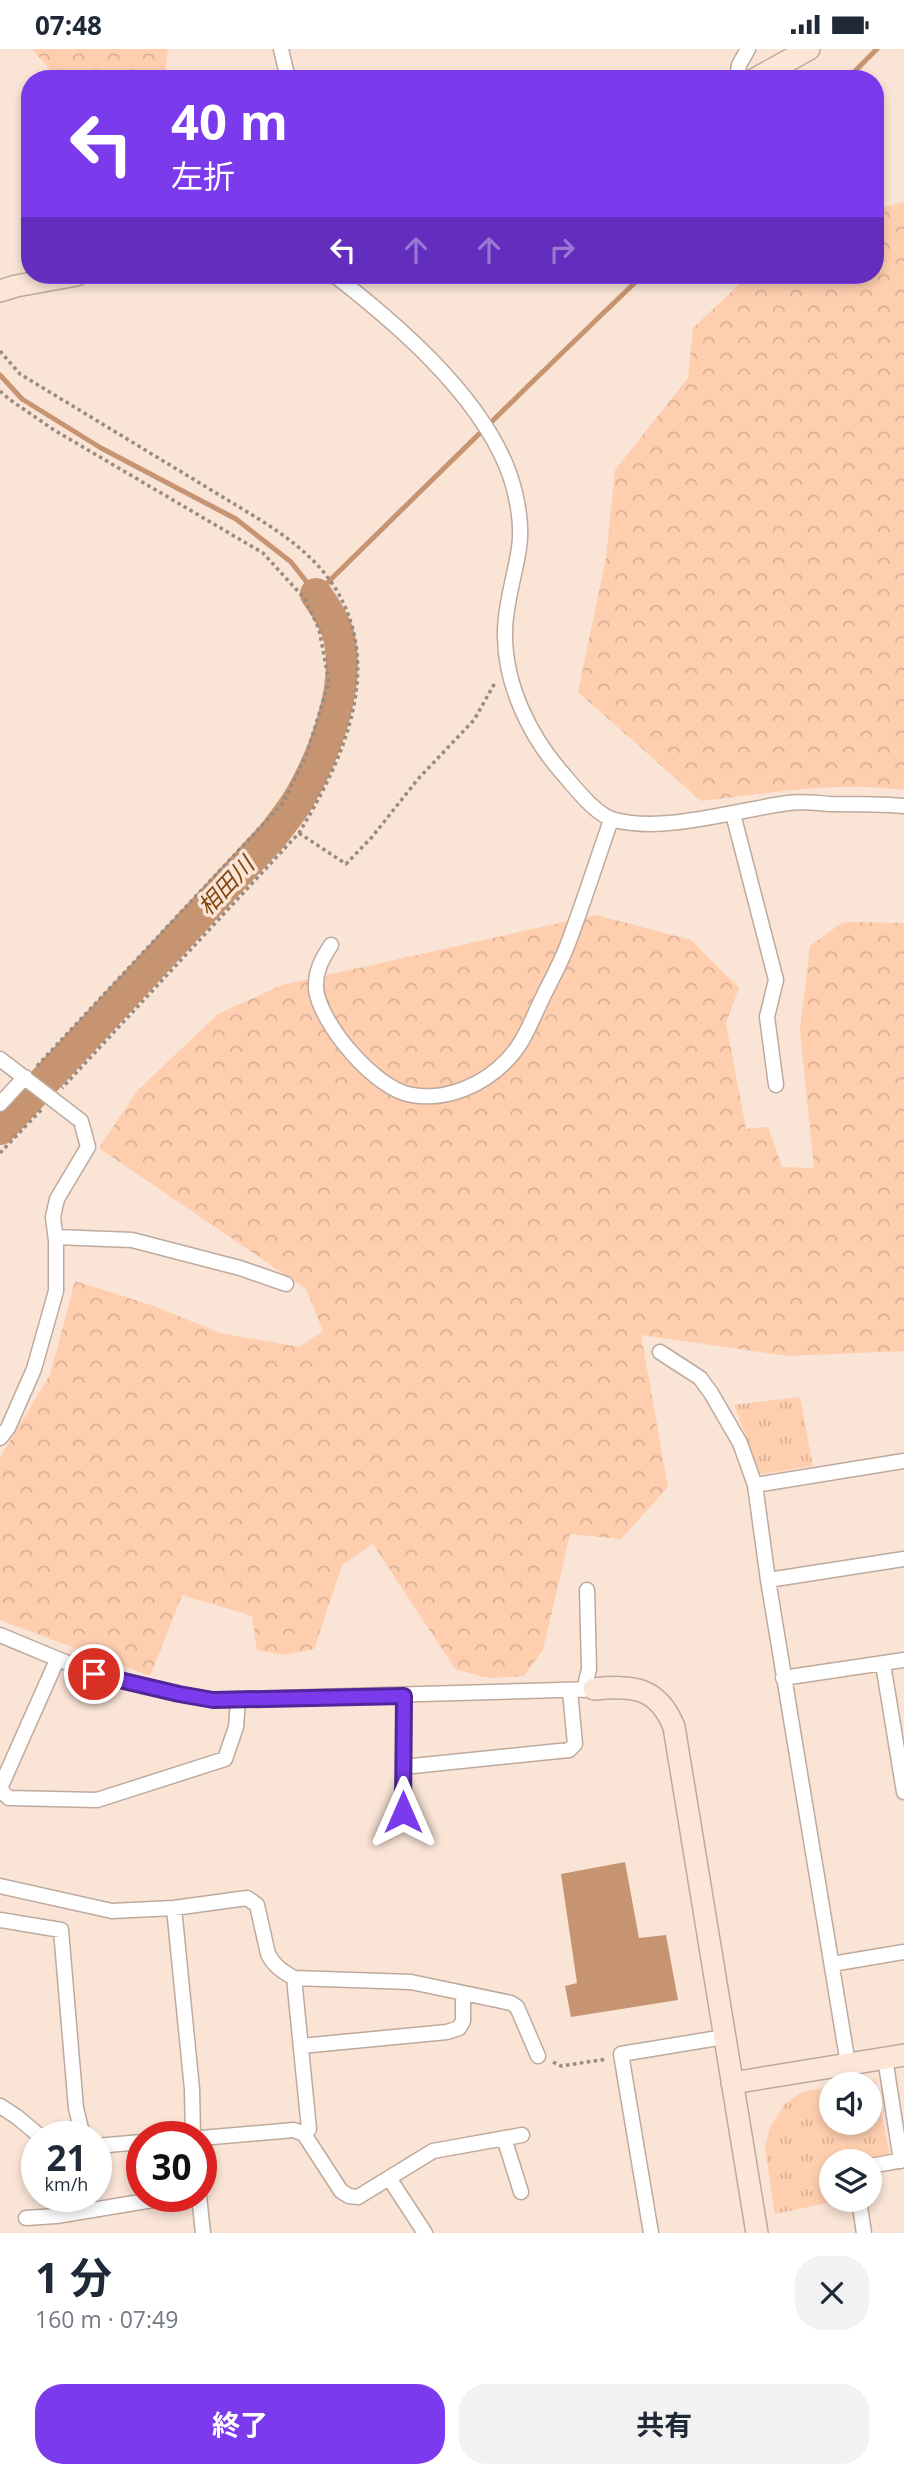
<!DOCTYPE html>
<html lang="ja">
<head>
<meta charset="utf-8">
<style>
  body { margin:0; font-family:"Open Sans","Noto Sans JP",sans-serif; background:#f2f2f3; color:#1f2937; height:100vh; display:flex; flex-direction:column; font-size:26px; white-space:nowrap }
  * { box-sizing:border-box; margin:0 }
  p { font-size:23px; color:#747a83 }
  .icon { flex:none; width:38px; height:38px; fill:none; stroke:currentColor; stroke-width:2; stroke-linecap:round; stroke-linejoin:round }
  .map { position:relative; height:2184px; overflow:hidden }
  .drawer { display:flex; flex-direction:column; background:#fff; flex:1 }
  .drawer>* { flex:none }
  .hud { position:absolute; left:21px; top:21px; width:863px; height:214px; border-radius:28px; box-shadow:0 4px 10px #0003; background:#7c3aed; color:#fff; overflow:hidden }
  .fabs { position:absolute; left:819px; top:2023px; display:grid; gap:14px }
  .fabs a { display:grid; place-items:center; width:63px; height:63px; border-radius:50%; background:#fff; box-shadow:0 4px 10px #0003; font-size:35px }
  .speed { position:absolute; left:21px; top:2072px; display:flex; gap:14px; font-size:35px; font-weight:700; text-align:center }
  .speed>* { display:grid; place-content:center; width:91px; height:91px; border-radius:50%; background:#fff; box-shadow:0 4px 10px #0003; line-height:1 }
  .speed small { font-size:18px; font-weight:400 }
  .speed .limit { border:10px solid #d22; background:#fff; color:#111 }
  .pin { position:absolute; display:grid; place-items:center; width:60px; height:60px; color:#fff; margin:-30px; border:4px solid #fff; border-radius:50%; box-shadow:0 2px 7px #0007 }
  .me { position:absolute; width:77px; margin:-38px; rotate:0deg; stroke-linejoin:round; filter:drop-shadow(0 0 5px #0008) }
  .turn { display:flex; align-items:center; gap:24px; height:147px; padding:0 35px; font-size:32px }
  .turn .icon { width:91px; height:91px; stroke-width:2.5 }
  .turn b { display:block; font-size:49px; line-height:60px }
  .lanes { display:flex; align-items:center; height:66px; padding:0 35px; background:#0003; justify-content:center; gap:35px; direction:ltr }
  .lanes .off { opacity:.35 }
  .round { display:grid; place-items:center; flex:none; width:74px; height:74px; border-radius:28px; background:#f2f2f3 }
  .summary { display:flex; align-items:center; justify-content:space-between; height:119px; padding:0 35px }
  h1 { font-size:42px; font-weight:700; line-height:52px }
  .primary-button { display:flex; gap:14px; margin-top:auto; padding:14px 35px }
  .primary-button a { flex:1; height:80px; border-radius:28px; background:#7c3aed; color:#fff; font-size:28px; font-weight:700; line-height:80px; text-align:center }
  .primary-button a+a { background:#f2f2f3; color:#1f2937 }
  .status { display:flex; justify-content:space-between; align-items:center; height:49px; padding:0 35px; background:#fff; direction:ltr }
  .status svg { height:19px; fill:currentColor }
  .map>svg:first-child { display:block }
  .grass { fill:url(#grass-tufts) }
  .forest { fill:url(#forest-crowns) }
  .water { fill:#c79472 }
  .lines { fill:none; stroke-linecap:round; stroke-linejoin:round }
  .stream { stroke:#c79472; stroke-width:5 }
  .river { stroke:#c79472; stroke-width:32 }
  .street-casing { stroke:#beaa9d; stroke-width:17 }
  .secondary-casing { stroke:#beaa9d; stroke-width:24 }
  .path { stroke:#9a8b81; stroke-width:3.5; stroke-dasharray:3.5 3.5; stroke-linecap:butt }
  .street { stroke:#fff; stroke-width:14 }
  .secondary { stroke:#fbe6d8; stroke-width:21 }
  .route-casing { stroke:#51269a; stroke-width:18 }
  .route { stroke:#7c3aed; stroke-width:12 }
  .labels { text-anchor:middle; stroke-width:7; stroke-linejoin:round; paint-order:stroke }
  .water-label { font-size:23px; font-style:italic; fill:#83430c; stroke:#f9e4d6 }
</style>
</head>
<body>
<div class="status"><b>07:48</b><svg viewBox="0 0 49 12"><path d="M0 12V9h3v3zM5 12V6h3v6zM10 12V3h3v9zM15 12V0h3v12zM26 1h20v11H26zM47 4h2v5h-2z"/></svg></div>
<div class="map">
<svg width="904" height="2184" viewBox="0 0 904 2184">
  <defs>
    <pattern id="grass-tufts" width="24" height="20" patternUnits="userSpaceOnUse" patternTransform="scale(1.75)"><rect width="24" height="20" fill="#feceaf"/><path d="M3 7l-1-3M5 7V3M7 7l1-3M15 17l-1-3M17 17v-4M19 17l1-3" fill="none" stroke="#d9b096"/></pattern>
    <pattern id="forest-crowns" width="20" height="18" patternUnits="userSpaceOnUse" patternTransform="scale(1.75)"><rect width="20" height="18" fill="#feceaf"/><path d="M2 6a3 3 0 1 1 6 0M12 15a3 3 0 1 1 6 0" fill="none" stroke="#d9b096"/></pattern>
  </defs>
  <rect width="100%" height="100%" fill="#f9e4d6"/>
  <path class="grass" d="M800,1348L813,1417L760,1425L734,1356Z
    M875,2030L890,2107L859,2112H831V2151H841L775,2165L765,2100L770,2078L785,2055L802,2043L831,2038V2074H870V2035H847Z"/>
  <path class="forest" d="M32,0H168L164,30H58Z
    M904,153V741C836,732 769,744 701,752L578,643L606,509L615,421L688,329L693,279L749,226H875V160Z
    M596,866L691,891L739,939L726,974L746,1080L768,1078L782,1118L814,1119L800,981L810,897L843,873L904,874V1302L788,1307L641,1286L668,1438L621,1490L570,1485L543,1601L524,1627L489,1629L455,1620L373,1495L342,1516L314,1600L284,1606L257,1601L252,1567L182,1546L150,1627L0,1571V1408L50,1326L75,1232L154,1257L220,1284L299,1298L323,1282L306,1240L99,1099L138,1041L218,965L282,936Z"/>
  <path class="water" d="M625,1813L639,1889L666,1886L678,1951L571,1968L565,1937L577,1934L561,1825Z"/>
  <g class="lines">
    <path class="stream" d="M847,30L877,0
      M0,326L22,350L101,399L236,470L291,513L316,545C425,438 533,331 643,226"/>
    <path class="river" d="M0,1080L272,787C281,775 292,762 300,748C324,706 349,642 340,593C337,575 326,560 316,545"/>
    <defs>
      <path id="street" d="M281,0L288,30
        M737,30L739,16L748,0
        M334,226C396,274 475,342 506,416C516,440 523,474 519,499C515,527 505,555 505,583C504,635 530,688 564,726C576,740 597,767 615,771C664,784 737,761 788,754C801,752 816,754 830,755C855,755 879,755 904,757
        M733,765L776,931L767,968L776,1036
        M331,896C322,910 315,922 316,940C320,975 376,1041 412,1046C447,1052 484,1036 508,1010C524,994 532,970 542,950C551,931 562,912 569,892C584,852 597,811 611,771
        M0,1010L81,1072L88,1098L57,1150L53,1168L56,1192V1242L34,1320L8,1379L0,1389
        M0,1055L25,1028
        M56,1188L132,1191L240,1219L286,1235
        M660,1303L700,1329L711,1344L740,1394L755,1436L768,1531L848,2015
        M755,1436L904,1412
        M768,1531L904,1510
        M0,1586L94,1625L179,1645L213,1651L594,1640
        M57,1611L1,1737L3,1744L9,1749L97,1751L225,1710L236,1678L238,1651
        M883,1615L904,1743
        M783,1629L904,1611
        M584,1641L589,1620L587,1541
        M403,1718L569,1701L575,1695L570,1642
        M403,1763L404,1647
        M0,1837L112,1862L174,1859L247,1849L257,1856L268,1905C274,1917 282,1922 294,1929L411,1933L511,1954L517,1958L538,2007
        M174,1859L192,2040L193,2088
        M0,1871L61,1881L76,2059L83,2088
        M832,1915L904,1903
        M294,1929L309,2080L304,2085
        M301,1997L447,1983L459,1979L463,1972V1944
        M885,2009L901,2112
        M0,2057L17,2068L41,2088
        M201,2089L294,2081L304,2085L341,2142L349,2147L358,2148L433,2102L522,2086
        M504,2089L521,2143
        M96,2097L142,2093
        M870,2117L904,2111
        M389,2129L425,2184
        M199,2147L203,2184
        M859,2151L864,2184
        M26,2169L56,2167L177,2147
        M651,2184L621,2005L724,1988"/>
      <path id="secondary" d="M755,30L809,0
        M0,242L16,237L77,226
        M594,1640C633,1636 658,1638 674,1678L757,2184
        M732,2034L904,2006"/>
    </defs>
    <use href="#street" class="street-casing"/>
    <use href="#secondary" class="secondary-casing"/>
    <path class="path" d="M0,302L20,325L249,464C282,484 316,507 337,542C384,622 342,713 299,784L62,1039
      M0,342L9,350L54,381L263,504L305,550L319,580L329,633L306,707L283,754L36,1018
      M299,784L346,815L372,788L418,730L474,671L496,632
      M0,1104L42,1060
      M553,2013L561,2017L607,2010"/>
    <use href="#street" class="street"/>
    <use href="#secondary" class="secondary"/>
  </g>
  <g class="lines">
    <defs>
      <path id="route" d="M94,1625L179,1645L213,1651L404,1647L403,1763"/>
    </defs>
    <use href="#route" class="route-casing"/>
    <use href="#route" class="route"/>
  </g>
  <g class="labels">
    <g class="water-label">
      <text transform="translate(226 837) rotate(-47)" y="8">相田川</text>
    </g>
  </g>
</svg>
<div class="fabs">
<a><svg class="icon" aria-label="sound" viewBox="0 0 24 24"><path d="M4 9h4l5-4v14l-5-4H4zM17 9q2 3 0 6"/></svg></a>
<a><svg class="icon" aria-label="layers" viewBox="0 0 24 24"><path d="M12 4l9 5-9 5-9-5zM3 14l9 5 9-5"/></svg></a>
</div>
<div class="speed"><div>21<small>km/h</small></div><div class="limit">30</div></div>
<div class="pin" style="left:94px;top:1625px;background:#d93025"><svg class="icon" aria-label="arrive" viewBox="0 0 24 24"><path d="M6 21V4h12l-3 4 3 4H6"/></svg></div>
<svg class="me" style="left:403px;top:1763px" viewBox="-20 -20 40 40"><path d="M0-17L14 15 0 8-14 15z" fill="#7c3aed" stroke="#fff" stroke-width="4"/></svg>
<div class="hud">
<div class="turn"><svg class="icon" aria-label="left" viewBox="0 0 24 24"><path d="M17 20v-9H6M10 6l-5 5 5 5"/></svg><div><b>40 m</b>左折</div></div>
<div class="lanes"><svg class="icon" aria-label="left" viewBox="0 0 24 24"><path d="M17 20v-9H6M10 6l-5 5 5 5"/></svg><svg class="icon off" aria-label="ahead" viewBox="0 0 24 24"><path d="M12 20V5M6 11l6-6 6 6"/></svg><svg class="icon off" aria-label="ahead" viewBox="0 0 24 24"><path d="M12 20V5M6 11l6-6 6 6"/></svg><svg class="icon off" aria-label="right" viewBox="0 0 24 24"><path d="M7 20v-9h11M14 6l5 5-5 5"/></svg></div>
</div>
</div>
<section class="drawer">
<div class="summary"><div><h1>1 分</h1><p>160 m · 07:49</p></div><a class="round"><svg class="icon" aria-label="close" viewBox="0 0 24 24"><path d="M6 6l12 12M18 6L6 18"/></svg></a></div>
<div class="primary-button"><a>終了</a><a>共有</a></div>
</section>
</body>
</html>
